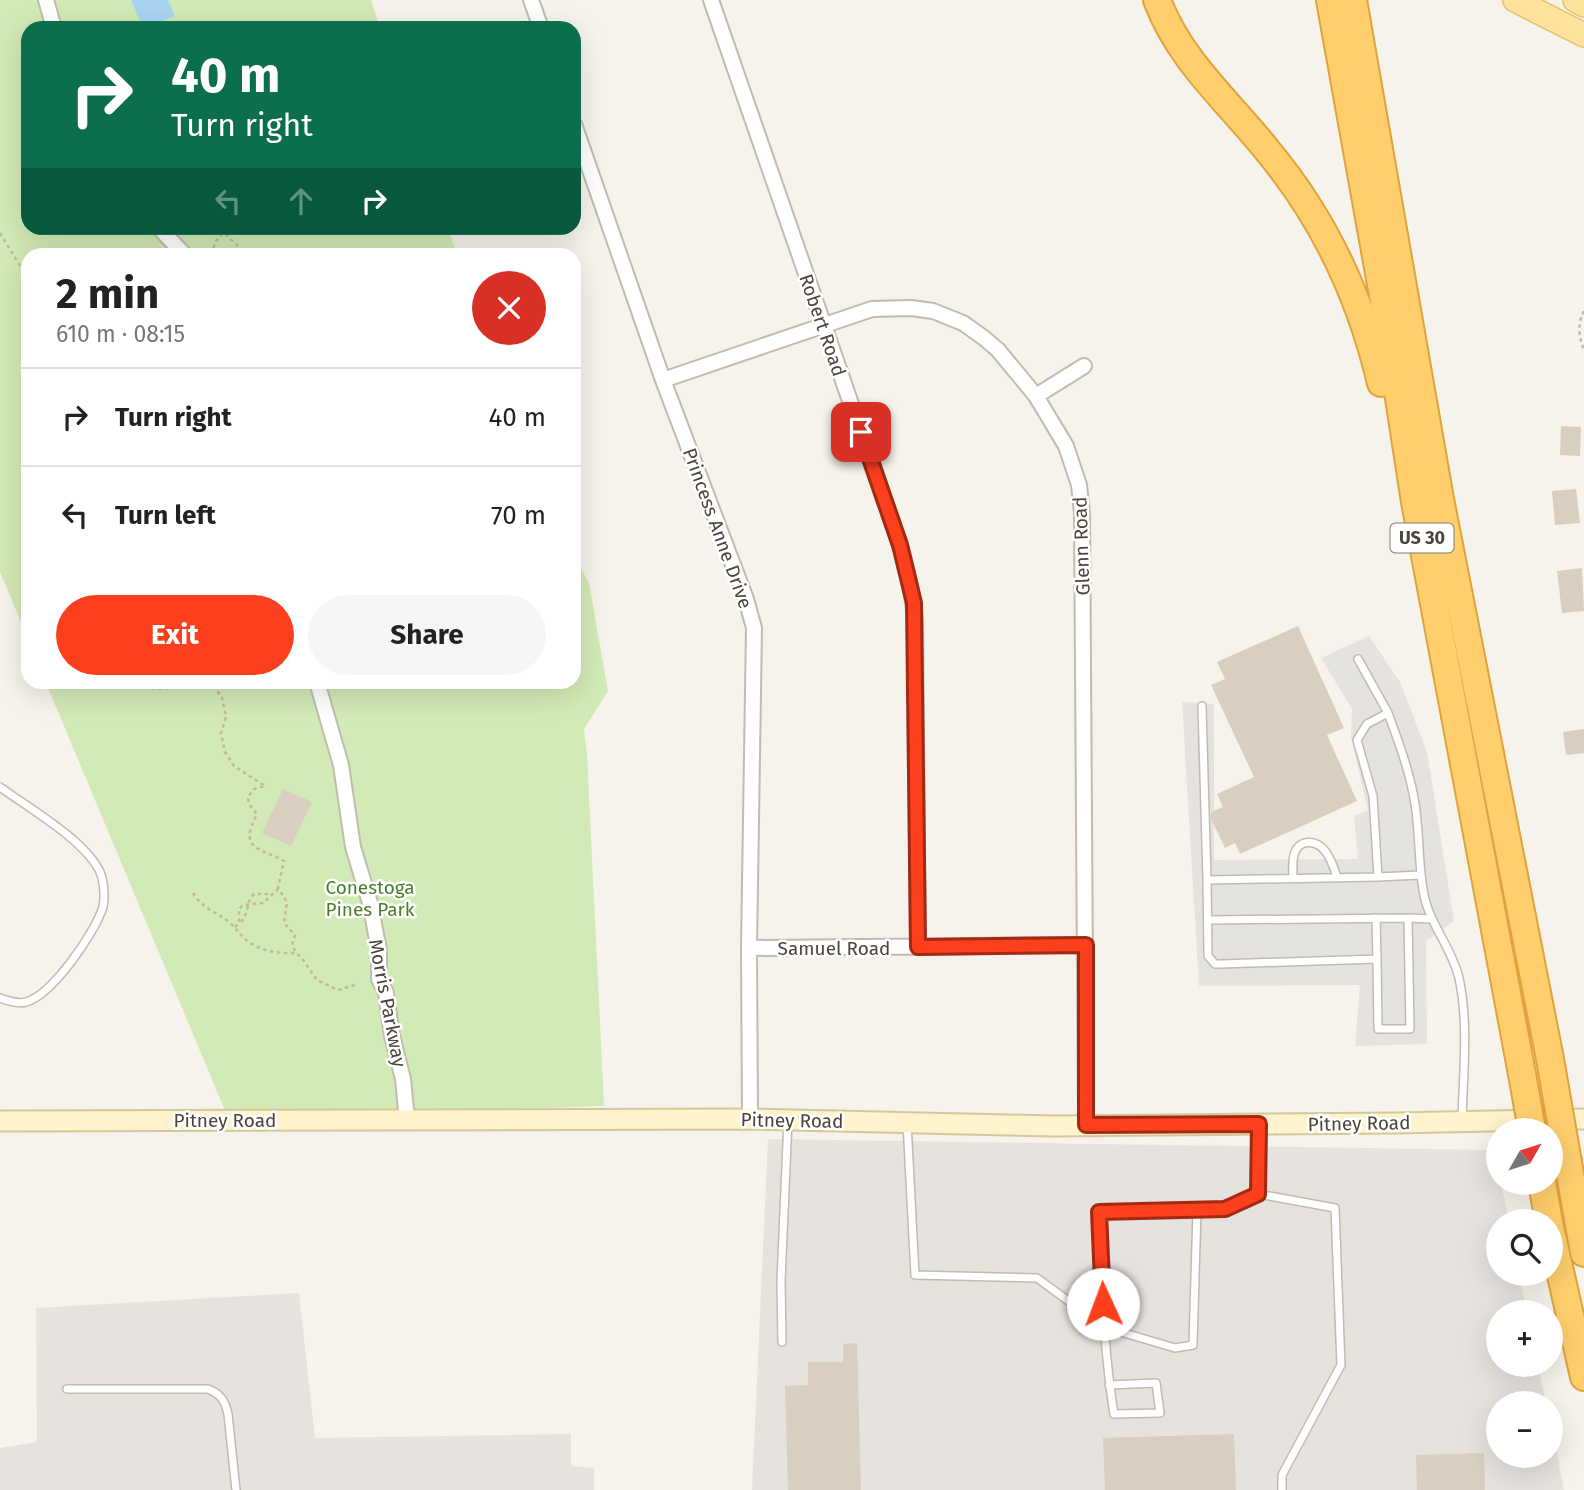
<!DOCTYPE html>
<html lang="en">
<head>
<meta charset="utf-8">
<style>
  body { margin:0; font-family:"Fira Sans",sans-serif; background:#f6f6f6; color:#222; height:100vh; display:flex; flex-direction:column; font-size:26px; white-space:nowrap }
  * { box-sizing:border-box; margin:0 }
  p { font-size:23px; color:#767676 }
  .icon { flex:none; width:38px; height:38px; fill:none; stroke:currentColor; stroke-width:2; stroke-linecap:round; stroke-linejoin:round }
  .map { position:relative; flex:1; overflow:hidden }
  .panel { position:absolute; left:21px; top:248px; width:560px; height:441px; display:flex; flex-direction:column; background:#fff; border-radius:21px; box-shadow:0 7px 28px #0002 }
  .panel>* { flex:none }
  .hud { position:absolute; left:21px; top:21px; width:560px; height:214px; border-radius:21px; box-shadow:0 7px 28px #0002; background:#0b6e4f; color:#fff; overflow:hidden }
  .needle { width:46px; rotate:51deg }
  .buttons { position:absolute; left:1486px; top:1118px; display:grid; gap:14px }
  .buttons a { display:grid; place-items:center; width:77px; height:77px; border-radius:50%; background:#fff; box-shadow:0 7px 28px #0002; font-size:35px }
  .pin { position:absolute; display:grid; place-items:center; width:60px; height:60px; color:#fff; margin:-30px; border-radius:14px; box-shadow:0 4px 10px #0006 }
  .me { position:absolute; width:77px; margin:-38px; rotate:358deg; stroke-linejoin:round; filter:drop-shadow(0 0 5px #0008) }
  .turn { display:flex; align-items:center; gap:24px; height:147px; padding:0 35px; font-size:32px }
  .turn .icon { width:91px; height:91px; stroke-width:2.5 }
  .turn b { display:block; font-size:49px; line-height:60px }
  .lanes { display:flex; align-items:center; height:66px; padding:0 35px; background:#0003; justify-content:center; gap:35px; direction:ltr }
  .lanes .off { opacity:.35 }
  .round { display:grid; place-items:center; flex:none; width:74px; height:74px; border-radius:37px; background:#f6f6f6 }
  .summary { display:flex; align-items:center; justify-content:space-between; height:119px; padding:0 35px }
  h1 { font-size:42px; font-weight:700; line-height:52px }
  .cta { display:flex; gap:14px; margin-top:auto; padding:14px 35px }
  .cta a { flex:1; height:80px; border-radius:42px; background:#fc3f1d; color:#fff; font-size:28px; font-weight:700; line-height:80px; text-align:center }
  .cta a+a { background:#f6f6f6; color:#222 }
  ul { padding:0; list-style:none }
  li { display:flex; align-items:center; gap:21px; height:98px; padding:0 35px; border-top:2px solid #e0e0e0 }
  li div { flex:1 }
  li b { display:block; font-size:26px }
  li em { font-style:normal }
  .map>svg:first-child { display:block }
  .industrial { fill:#e6e2dd }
  .green { fill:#d2eab5 }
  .parking { fill:#e5e3e0 }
  .water { fill:#a9d4f2 }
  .building { fill:#d8cfc1 }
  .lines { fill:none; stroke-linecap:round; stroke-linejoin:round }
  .service-casing { stroke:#c2bbae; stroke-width:10 }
  .minor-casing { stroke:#c2bbae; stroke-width:18 }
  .secondary-casing { stroke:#d6c79b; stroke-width:23 }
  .primary-casing { stroke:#e6c16a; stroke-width:26 }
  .motorway-casing { stroke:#e0a43c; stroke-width:30 }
  .path { stroke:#c4b79f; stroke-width:2.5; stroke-dasharray:3.5 3.5; stroke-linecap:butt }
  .service { stroke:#fff; stroke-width:7 }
  .minor { stroke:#fff; stroke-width:14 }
  .secondary { stroke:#fff3cd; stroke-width:19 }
  .primary { stroke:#ffe39c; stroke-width:23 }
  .motorway { stroke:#ffcf6e; stroke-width:26 }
  .motorway-bridge-casing { stroke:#e0a43c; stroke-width:30; stroke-linecap:butt }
  .motorway-bridge { stroke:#ffcf6e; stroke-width:26 }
  .route-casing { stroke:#a42913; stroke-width:18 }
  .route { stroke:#fc3f1d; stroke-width:12 }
  .labels { text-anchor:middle; stroke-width:5; stroke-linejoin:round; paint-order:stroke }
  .shield { fill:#fff; stroke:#817c74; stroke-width:2 }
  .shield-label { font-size:18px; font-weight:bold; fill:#4b4439 }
  .street-label { font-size:19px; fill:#4b4439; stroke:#fff }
  .park-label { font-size:19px; fill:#4a7f2a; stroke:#fff }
</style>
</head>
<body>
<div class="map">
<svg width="1584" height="1490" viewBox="0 0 1584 1490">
  <rect width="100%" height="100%" fill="#f6f3ec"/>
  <path class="industrial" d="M768,1139L1494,1150L1498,1183H1501L1509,1221L1498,1222V1274H1519L1527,1312H1498V1365H1538L1546,1403L1498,1404V1456H1550L1551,1424L1564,1490H752Z
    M299,1293L315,1438L571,1434V1466L594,1468V1490H0V1448L37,1442L36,1308Z"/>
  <path class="green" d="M0,0H371L380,28H28V228H448L457,255L28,256V639L0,572Z
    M574,555L589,583L608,691L584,729L587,754L604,1106L229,1120L46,683L574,682Z"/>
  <path class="parking" d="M1369,636L1400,682L1427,752L1454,921L1426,941L1427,1044L1355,1046L1360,985L1199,986L1182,702L1214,704V860L1358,859L1354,816L1368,810L1351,738L1352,709L1321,658Z"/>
  <path class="water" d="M131,0H168L175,16L143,28Z"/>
  <path class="building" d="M1561,426L1581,427L1580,456L1560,455Z
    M1576,489L1580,523L1555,525L1552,491Z
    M1582,568L1584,611L1562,613L1557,571Z
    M1298,626L1344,728L1327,735L1357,801L1240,854L1235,843L1225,848L1211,819V812L1223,807L1217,794L1254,777L1211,685L1225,679L1217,662Z
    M1584,729V753L1566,755L1563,732Z
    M283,789L312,802L291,846L262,833Z
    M857,1343L861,1490H788L785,1386L808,1385V1362H843V1344Z
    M1234,1434L1236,1490H1105L1103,1438Z
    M1484,1453L1485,1490H1417L1416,1455Z"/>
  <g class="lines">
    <defs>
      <path id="service" d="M1358,659L1388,713
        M1202,706L1207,880
        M0,787C29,808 83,839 99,870C104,879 105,897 103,907C95,933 52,995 26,1002C19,1004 8,1001 0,998
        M1378,877L1420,875
        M1293,878C1293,870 1292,862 1294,855C1298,839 1316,839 1325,851C1331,858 1334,868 1337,877
        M1376,918L1377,959
        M1408,918L1431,919
        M1208,920L1408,918L1410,1029H1378L1377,959L1221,964H1215L1208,956L1207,880L1378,877L1373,796L1357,740L1367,724L1388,713C1399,743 1410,772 1415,804C1420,834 1418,865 1424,895C1430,925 1452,948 1459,978C1469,1024 1463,1075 1462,1121
        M907,1123L915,1275L1037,1278L1104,1327L1175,1348L1193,1345L1197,1210L1225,1209L1258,1194L1335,1208L1341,1365L1282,1475V1490
        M1258,1194L1259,1125
        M782,1342L781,1281L788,1120
        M1109,1385L1156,1383L1160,1413L1114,1414C1103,1347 1102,1279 1099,1212L1197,1210
        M67,1389H208C221,1394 225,1401 228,1414L236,1490"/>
      <path id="minor" d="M46,0L54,28
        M531,0L541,28
        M711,0L900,545C907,571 914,597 915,624L918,947
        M574,124L663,380L746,599L754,628L749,948L750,1119
        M159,228L186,256
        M663,380L872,309L911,308L933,311L963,323L984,338L998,350L1036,396L1066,446L1079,485L1082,513L1086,1125
        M1036,396L1084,366
        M317,682L341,765L353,847L370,903L379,950V979L386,993L392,1036L403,1079L407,1120
        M749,948L1086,945"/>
      <path id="secondary" d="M0,1121L750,1119L1054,1126L1396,1123L1584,1119"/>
      <path id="primary" d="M1515,0L1584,35
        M1575,0L1584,5"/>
      <path id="motorway" d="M1157,0C1180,61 1227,100 1267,150C1323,217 1361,298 1381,383
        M1330,0L1384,301L1415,502L1522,1074
        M1353,0L1440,499L1550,1059
        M1568,1162L1584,1253
        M1542,1183L1549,1222
        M1550,1227L1584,1377"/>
    </defs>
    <use href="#service" class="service-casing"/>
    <use href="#minor" class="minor-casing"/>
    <use href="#secondary" class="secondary-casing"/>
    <use href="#primary" class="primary-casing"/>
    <use href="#motorway" class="motorway-casing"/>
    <path class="path" d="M222,228L228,237L250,256
      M0,233L28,279
      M201,254L213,249L216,241L224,232
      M1584,311C1577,324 1579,337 1584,350
      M148,682L151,688L162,689L205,683L214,686L222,698L226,717L221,733L225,752L234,766L265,786L254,789L248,797L249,804L257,814C238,850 259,847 284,861L278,888L287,902L284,923L295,935L292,945L296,953
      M193,893C202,908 214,911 228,921C234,926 238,932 243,937C257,951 278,954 296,953L301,957L317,980L338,990L355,985
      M241,922C249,914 246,901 254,894H271
      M235,927L239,923V909L243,905L263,903L278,889"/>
    <use href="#service" class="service"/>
    <use href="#minor" class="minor"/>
    <use href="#secondary" class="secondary"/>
    <use href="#primary" class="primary"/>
    <use href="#motorway" class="motorway"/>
    <defs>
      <path id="motorway-bridge" d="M1550,1059L1568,1162
        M1522,1074L1532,1130"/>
    </defs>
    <use href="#motorway-bridge" class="motorway-bridge-casing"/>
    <use href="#motorway-bridge" class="motorway-bridge"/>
  </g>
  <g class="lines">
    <defs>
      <path id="route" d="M861,432L900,545L914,603L918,947L1086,945V1125L1259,1124L1258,1194L1225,1209L1099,1212L1103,1304"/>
    </defs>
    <use href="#route" class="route-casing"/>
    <use href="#route" class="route"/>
  </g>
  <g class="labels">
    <rect class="shield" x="1390.5" y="523.5" width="63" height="29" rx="5"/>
    <g class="shield-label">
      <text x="1422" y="544">US 30</text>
    </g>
    <g class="street-label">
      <text transform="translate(823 325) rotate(71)" y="7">Robert Road</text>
      <text transform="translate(718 528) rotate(70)" y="7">Princess Anne Drive</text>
      <text transform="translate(1081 546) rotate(-92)" y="7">Glenn Road</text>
      <text x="834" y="955">Samuel Road</text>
      <text transform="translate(388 1003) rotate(79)" y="7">Morris Parkway</text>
      <text x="225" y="1127">Pitney Road</text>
      <text transform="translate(792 1120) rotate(1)" y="7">Pitney Road</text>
      <text transform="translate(1359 1123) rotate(-1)" y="7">Pitney Road</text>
    </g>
    <g class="park-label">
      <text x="370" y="894">Conestoga<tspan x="370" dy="22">Pines Park</tspan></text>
    </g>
  </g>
</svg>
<div class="buttons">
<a><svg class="needle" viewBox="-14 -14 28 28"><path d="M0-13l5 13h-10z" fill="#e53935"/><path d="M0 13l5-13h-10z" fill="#767676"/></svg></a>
<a><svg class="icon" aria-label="search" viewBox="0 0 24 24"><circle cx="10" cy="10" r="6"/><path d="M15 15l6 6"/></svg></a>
<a>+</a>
<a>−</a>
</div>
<div class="pin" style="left:861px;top:432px;background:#d93025"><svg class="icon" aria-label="arrive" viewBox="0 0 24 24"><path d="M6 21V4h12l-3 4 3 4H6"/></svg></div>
<svg class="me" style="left:1103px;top:1304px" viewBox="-20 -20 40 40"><circle r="19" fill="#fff"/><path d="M0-13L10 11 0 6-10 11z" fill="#fc3f1d"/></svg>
<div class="hud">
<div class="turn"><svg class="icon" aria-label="right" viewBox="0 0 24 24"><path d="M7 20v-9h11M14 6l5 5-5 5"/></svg><div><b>40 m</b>Turn right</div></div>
<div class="lanes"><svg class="icon off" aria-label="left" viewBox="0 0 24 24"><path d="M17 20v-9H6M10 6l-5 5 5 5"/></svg><svg class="icon off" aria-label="ahead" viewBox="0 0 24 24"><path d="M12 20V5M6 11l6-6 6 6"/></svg><svg class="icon" aria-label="right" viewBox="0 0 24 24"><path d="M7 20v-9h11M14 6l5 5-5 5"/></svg></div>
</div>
<section class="panel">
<div class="summary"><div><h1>2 min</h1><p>610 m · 08:15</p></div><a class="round" style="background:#d93025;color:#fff"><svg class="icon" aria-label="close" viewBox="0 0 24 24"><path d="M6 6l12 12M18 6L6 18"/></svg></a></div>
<ul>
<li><svg class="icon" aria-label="right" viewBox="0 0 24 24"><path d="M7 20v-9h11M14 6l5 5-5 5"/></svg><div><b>Turn right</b></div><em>40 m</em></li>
<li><svg class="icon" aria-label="left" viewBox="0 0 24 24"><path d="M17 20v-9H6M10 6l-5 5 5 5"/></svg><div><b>Turn left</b></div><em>70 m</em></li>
</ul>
<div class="cta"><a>Exit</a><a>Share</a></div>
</section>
</div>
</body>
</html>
